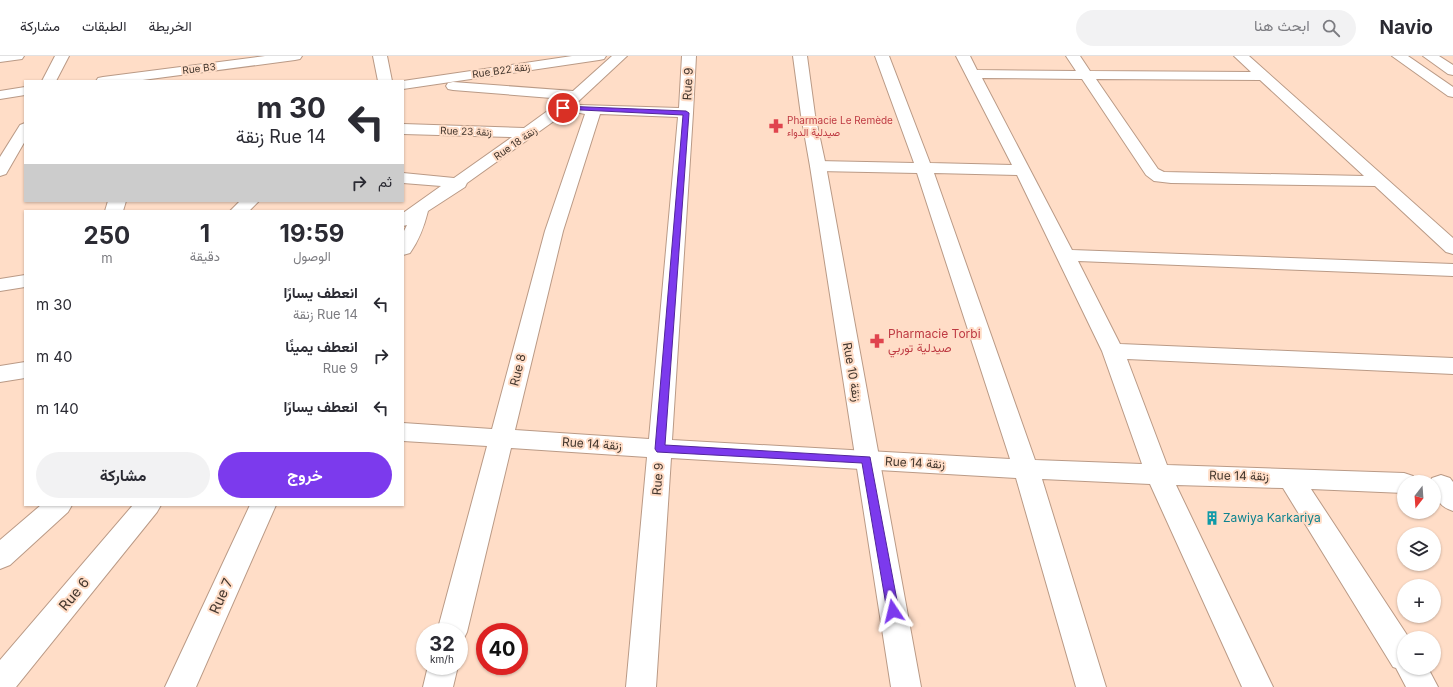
<!DOCTYPE html>
<html lang="ar">
<head>
<meta charset="utf-8">
<style>
  body { margin:0; font-family:Inter,Vazirmatn,sans-serif; background:#f2f2f3; color:#2b2b33; direction:rtl; height:100vh; display:flex; flex-direction:column; font-size:15px; white-space:nowrap }
  * { box-sizing:border-box; margin:0 }
  p { font-size:13px; color:#7c7c81 }
  .icon { flex:none; width:22px; height:22px; fill:none; stroke:currentColor; stroke-width:2; stroke-linecap:round; stroke-linejoin:round }
  .map { position:relative; flex:1; overflow:hidden; direction:ltr }
  .side { position:absolute; left:24px; top:154px; width:380px; height:296px; display:flex; flex-direction:column; background:#fff; border-radius:0px; box-shadow:0 1px 3px #0004; direction:rtl }
  .side>* { flex:none }
  .top-card { position:absolute; left:24px; top:24px; width:380px; height:122px; border-radius:0px; box-shadow:0 1px 3px #0004; direction:rtl; background:#fff; color:#2b2b33; overflow:hidden }
  .needle { width:26px; rotate:197deg }
  .buttons { position:absolute; left:1397px; top:419px; display:grid; gap:8px }
  .buttons a { display:grid; place-items:center; width:44px; height:44px; border-radius:50%; background:#fff; box-shadow:0 1px 3px #0004; font-size:20px }
  .speed { position:absolute; left:416px; top:567px; display:flex; gap:8px; font-size:20px; font-weight:700; text-align:center }
  .speed>* { display:grid; place-content:center; width:52px; height:52px; border-radius:50%; background:#fff; box-shadow:0 1px 3px #0004; line-height:1 }
  .speed small { font-size:10px; font-weight:400 }
  .speed .limit { border:6px solid #d22; background:#fff; color:#111 }
  .pin { position:absolute; display:grid; place-items:center; width:34px; height:34px; color:#fff; margin:-17px; border:2px solid #fff; border-radius:50%; box-shadow:0 1px 4px #0007 }
  .me { position:absolute; width:44px; margin:-22px; rotate:350deg; stroke-linejoin:round; filter:drop-shadow(0 0 3px #0008) }
  .turn { display:flex; align-items:center; gap:14px; height:84px; padding:0 12px; font-size:18px }
  .turn .icon { width:52px; height:52px; stroke-width:2.5 }
  .turn b { display:block; font-size:28px; line-height:34px }
  .then { display:flex; align-items:center; height:38px; padding:0 12px; background:#0003; gap:8px; font-size:15px }
  .eta { display:flex; justify-content:space-evenly; align-items:center; height:68px; text-align:center }
  .eta b { font-size:24px; font-weight:700; line-height:28px }
  .button { display:flex; gap:8px; margin-top:auto; padding:8px 12px }
  .button a { flex:1; height:46px; border-radius:24px; background:#7c3aed; color:#fff; font-size:16px; font-weight:700; line-height:46px; text-align:center }
  .button a+a { background:#f2f2f3; color:#2b2b33 }
  ul { padding:0; list-style:none }
  li { display:flex; align-items:center; gap:12px; height:52px; padding:0 12px }
  li div { flex:1 }
  li b { display:block; font-size:15px }
  li em { font-style:normal }
  header { display:flex; align-items:center; gap:24px; box-sizing:border-box; height:56px; padding:0 20px; background:#fff; border-bottom:1px solid #e1e1e2 }
  header strong { font-size:19px }
  nav { display:flex; gap:22px; margin-inline-start:auto; font-size:14px }
  .search { width:280px; height:36px; background:#f2f2f3; display:flex; align-items:center; gap:10px; box-sizing:border-box; padding:0 14px; border-radius:22px; color:#7c7c81; font-size:15px }
  .map>svg:first-child { display:block }
  .lines { fill:none; stroke-linecap:round; stroke-linejoin:round }
  .street-casing { stroke:#ba9a86; stroke-width:2 }
  .secondary-casing { stroke:#ba9a86; stroke-width:2 }
  .street { fill:#fff; fill-rule:evenodd }
  .secondary { fill:#fff; fill-rule:evenodd }
  .route { fill:#7c3aed; stroke:#51269a }
  .labels { text-anchor:middle; stroke-width:4; stroke-linejoin:round; paint-order:stroke }
  .far-street-label { font-size:10px; fill:#43362d; stroke:#ffddc7 }
  .far-health-label { font-size:10px; fill:#be3a42; stroke:#ffddc7; text-anchor:start }
  .street-label { font-size:12px; fill:#43362d; stroke:#ffddc7 }
  .health-label { font-size:12px; fill:#be3a42; stroke:#ffddc7; text-anchor:start }
  .culture-label { font-size:12px; fill:#0d838f; stroke:#ffddc7; text-anchor:start }
  .near-street-label { font-size:14px; fill:#43362d; stroke:#ffddc7 }
</style>
</head>
<body>
<header>
<strong>Navio</strong>
<div class="search"><svg class="icon" aria-label="search" viewBox="0 0 24 24"><circle cx="10" cy="10" r="6"/><path d="M15 15l6 6"/></svg>ابحث هنا</div>
<nav><a>الخريطة</a><a>الطبقات</a><a>مشاركة</a></nav>
</header>
<div class="map">
<svg width="1453" height="631" viewBox="0 0 1453 631">
  <rect width="100%" height="100%" fill="#ffddc7"/>
  <g class="lines">
    <defs>
      <path id="street" d="M0,0H24L22,3L0,6Z
        M55,0H69L56,25H42Z
        M373,0H387L392,25H378Z
        M572,0H606L604,3L599,4L403,33V25Z
        M612,0H627L568,55L467,127L465,131L428,155C424,171 419,184 410,197L403,199V177L407,169L403,170V157L441,130L403,127V117L454,122L512,81L403,78V68L524,72L564,43L453,34L448,33L446,30L448,27L453,26L573,35Z
        M682,0H696L693,57L672,384L1010,403L917,117L818,115L812,113L810,110L812,107L818,105L914,107L875,0H889L930,107L1012,109L956,0H970L977,14L1076,15L1066,0H1080L1090,15L1251,16L1234,0H1249L1453,182V198L1446,196L1375,130L1171,127L1154,125L1146,119L1082,23L982,22L1072,194L1453,208V220L1078,205L1120,288L1453,302V318L1127,303L1167,409L1404,417L1413,420L1416,426H1404V437L1311,433L1409,582H1404V612H1428L1438,631H1406L1396,612L1393,611L1283,432L1176,429L1273,631H1242L1150,428L1042,423L1106,631H1076L1016,422L671,402L656,631H626L647,401L511,392L467,576L462,586L459,587V576H437L487,390L403,385V367L492,373L545,175L585,58L575,56L573,53L575,50L580,49L679,52ZM1096,23L1260,24L1364,120L1164,116L1158,113ZM600,58L678,61L649,383L515,374L563,175ZM934,117L1017,119L1102,295L1142,408L1035,404Z
        M25,67V85L6,118L0,120V101L20,69Z
        M108,145H126L123,155H105Z
        M240,145H259L249,155H230Z
        M25,219V231L0,235V223Z
        M25,306V322L0,326V310Z
        M1441,419L1450,422L1453,426V455C1438,450 1434,441 1434,426H1430L1432,422Z
        M41,449H72L68,456L10,509L0,513V484Z
        M133,449H161L157,456L16,631H0V604Z
        M250,449H276L196,631H165Z
        M428,610H458L453,631H423Z"/>
      <path id="secondary" d="M265,0H302L300,3L295,4L135,25H96L98,22L103,21Z
        M793,0H807L815,59L826,110L921,631H891L810,110L801,59Z
        M1392,0H1408L1453,31V41L1448,40Z
        M1423,0H1439L1453,9V19L1448,18Z
        M25,31V39L0,43V35Z"/>
    </defs>
    <use href="#street" class="street-casing"/>
    <use href="#secondary" class="secondary-casing"/>
    <use href="#street" class="street"/>
    <use href="#secondary" class="secondary"/>
  </g>
  <path class="route" d="M563,50L686,55L689,57L665,389L870,401L899,555L897,559L893,561L888,559L887,555L862,407L657,396L655,393L683,59L561,53V51Z"/>
  <defs>
    <symbol id="pharmacy-bare" viewBox="-9 -9 18 18"><path d="M-2-6h4v4h4v4h-4v4h-4v-4h-4v-4h4Z" fill="#e0444e" stroke="#ffddc7" stroke-width="2.5" paint-order="stroke"/></symbol>
    <symbol id="building-bare" viewBox="-9 -9 18 18"><path d="M-4-6H4V6H1V3H-1V6H-4ZM-2.5-4.3h1.7v1.8h-1.7ZM.8-4.3h1.7v1.8H.8ZM-2.5-1h1.7V.8h-1.7ZM.8-1h1.7V.8H.8Z" fill="#0f9aa8" stroke="#ffddc7" stroke-width="2.5" paint-order="stroke"/></symbol>
  </defs>
  <g fill-rule="evenodd">
    <use href="#pharmacy-bare" x="766" y="60" width="20" height="20"/>
    <use href="#pharmacy-bare" x="867" y="275" width="20" height="20"/>
    <use href="#building-bare" x="1202" y="452" width="20" height="20"/>
  </g>
  <g class="labels">
    <g class="far-street-label">
      <text transform="translate(199 12) rotate(-7)" y="4">Rue B3</text>
      <text transform="translate(501 14) rotate(-8)" y="4">Rue B22 زنقة</text>
      <text transform="translate(466 75) rotate(2)" y="4">Rue 23 زنقة</text>
      <text transform="translate(515 87) rotate(-35)" y="4">Rue 18 زنقة</text>
    </g>
    <g class="far-health-label">
      <text x="787" y="68">Pharmacie Le Remède<tspan x="787" dy="12">صيدلية الدواء</tspan></text>
    </g>
    <g class="street-label">
      <text transform="translate(688 28) rotate(-87)" y="4">Rue 9</text>
      <text transform="translate(518 314) rotate(-76)" y="4">Rue 8</text>
      <text transform="translate(852 316) rotate(80)" y="4">Rue 10 زنقة</text>
      <text transform="translate(592 388) rotate(4)" y="4">Rue 14 زنقة</text>
      <text transform="translate(915 407) rotate(3)" y="4">Rue 14 زنقة</text>
      <text transform="translate(1239 420) rotate(1)" y="4">Rue 14 زنقة</text>
      <text transform="translate(658 423) rotate(-86)" y="4">Rue 9</text>
    </g>
    <g class="health-label">
      <text x="888" y="282">Pharmacie Torbi<tspan x="888" dy="14">صيدلية توربي</tspan></text>
    </g>
    <g class="culture-label">
      <text x="1223" y="466">Zawiya Karkariya</text>
    </g>
    <g class="near-street-label">
      <text transform="translate(74 538) rotate(-50)" y="5">Rue 6</text>
      <text transform="translate(221 540) rotate(-66)" y="5">Rue 7</text>
    </g>
  </g>
</svg>
<div class="buttons">
<a><svg class="needle" viewBox="-14 -14 28 28"><path d="M0-13l5 13h-10z" fill="#e53935"/><path d="M0 13l5-13h-10z" fill="#7c7c81"/></svg></a>
<a><svg class="icon" aria-label="layers" viewBox="0 0 24 24"><path d="M12 4l9 5-9 5-9-5zM3 14l9 5 9-5"/></svg></a>
<a>+</a>
<a>−</a>
</div>
<div class="speed"><div>32<small>km/h</small></div><div class="limit">40</div></div>
<div class="pin" style="left:563px;top:52px;background:#d93025"><svg class="icon" aria-label="arrive" viewBox="0 0 24 24"><path d="M6 21V4h12l-3 4 3 4H6"/></svg></div>
<svg class="me" style="left:893px;top:555px" viewBox="-20 -20 40 40"><path d="M0-17L14 15 0 8-14 15z" fill="#7c3aed" stroke="#fff" stroke-width="4"/></svg>
<div class="top-card">
<div class="turn"><svg class="icon" aria-label="left" viewBox="0 0 24 24"><path d="M17 20v-9H6M10 6l-5 5 5 5"/></svg><div><b>30 m</b>Rue 14 زنقة</div></div>
<div class="then">ثم<svg class="icon" aria-label="right" viewBox="0 0 24 24"><path d="M7 20v-9h11M14 6l5 5-5 5"/></svg></div>
</div>
<section class="side">
<div class="eta">
<div><b>19:59</b><p>الوصول</p></div>
<div><b>1</b><p>دقيقة</p></div>
<div><b>250</b><p>m</p></div>
</div>
<ul>
<li><svg class="icon" aria-label="left" viewBox="0 0 24 24"><path d="M17 20v-9H6M10 6l-5 5 5 5"/></svg><div><b>انعطف يسارًا</b><p>Rue 14 زنقة</p></div><em>30 m</em></li>
<li><svg class="icon" aria-label="right" viewBox="0 0 24 24"><path d="M7 20v-9h11M14 6l5 5-5 5"/></svg><div><b>انعطف يمينًا</b><p>Rue 9</p></div><em>40 m</em></li>
<li><svg class="icon" aria-label="left" viewBox="0 0 24 24"><path d="M17 20v-9H6M10 6l-5 5 5 5"/></svg><div><b>انعطف يسارًا</b></div><em>140 m</em></li>
</ul>
<div class="button"><a>خروج</a><a>مشاركة</a></div>
</section>
</div>
</body>
</html>
